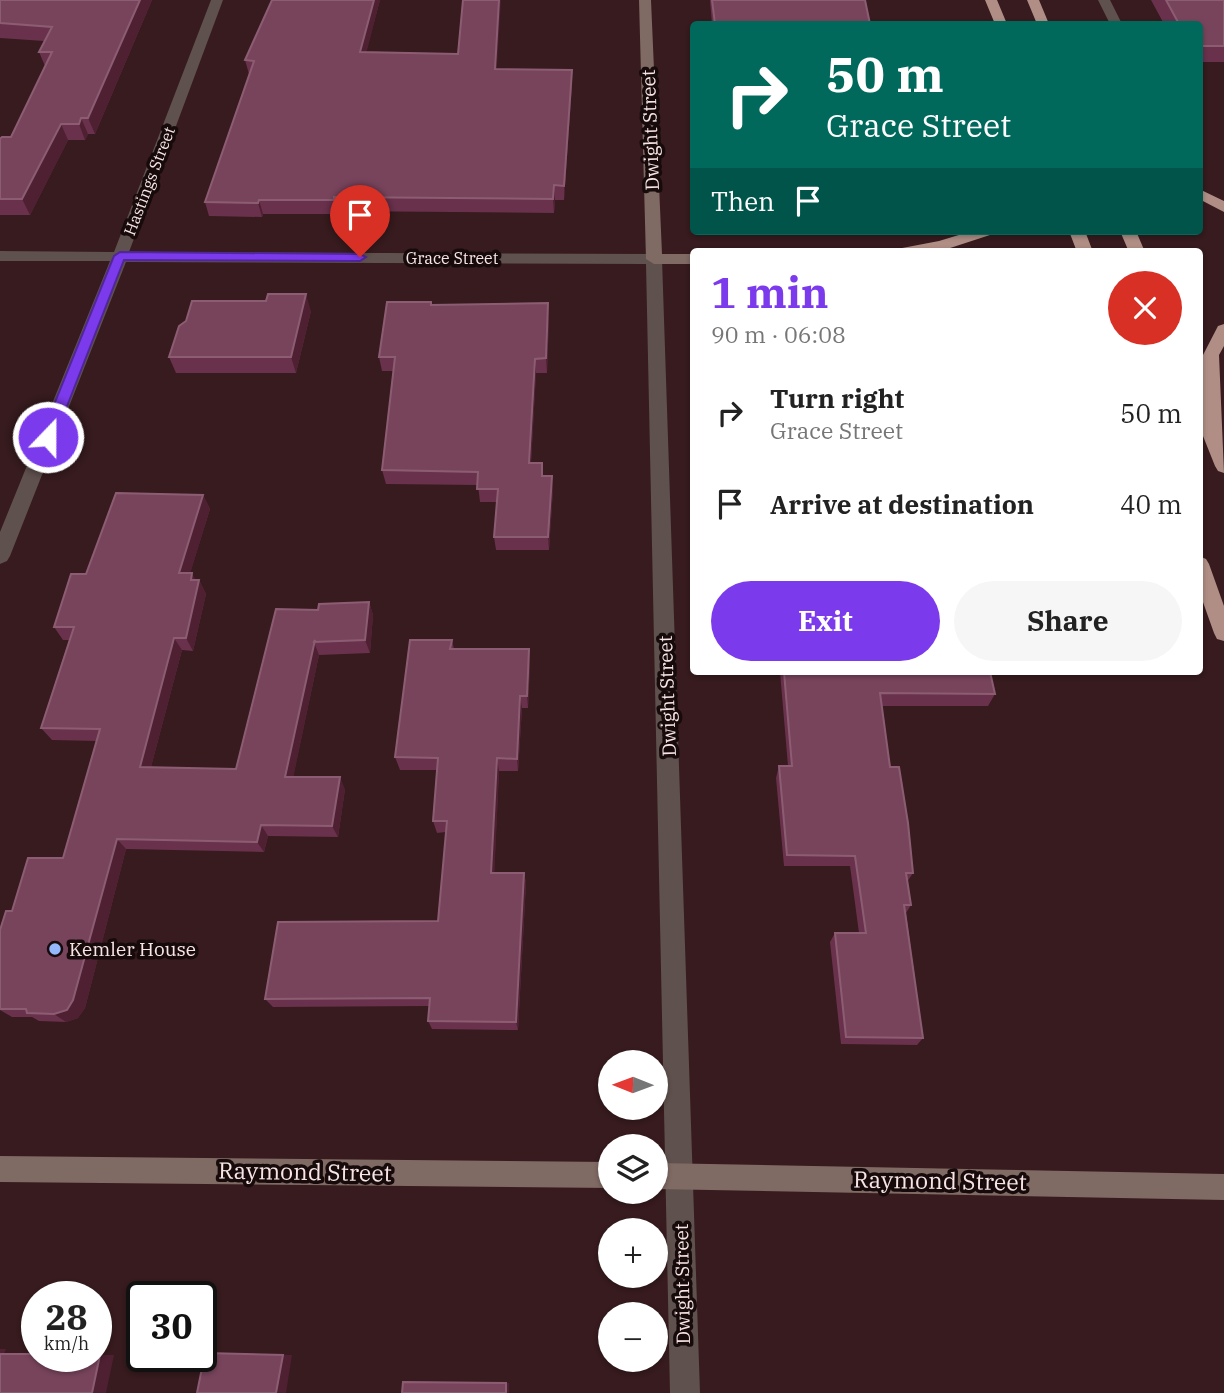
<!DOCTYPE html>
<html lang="en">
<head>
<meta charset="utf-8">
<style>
  body { margin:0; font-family:"IBM Plex Serif",serif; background:#f6f6f6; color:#222; height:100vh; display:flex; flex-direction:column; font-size:26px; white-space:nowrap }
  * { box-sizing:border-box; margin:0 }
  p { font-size:23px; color:#767676 }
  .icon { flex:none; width:38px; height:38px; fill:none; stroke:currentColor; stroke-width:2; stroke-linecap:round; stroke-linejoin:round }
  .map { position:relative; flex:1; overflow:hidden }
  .drawer { position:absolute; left:690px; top:248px; width:513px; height:427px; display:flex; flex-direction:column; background:#fff; border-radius:7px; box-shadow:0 2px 5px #0004 }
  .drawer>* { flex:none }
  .hud { position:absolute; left:690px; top:21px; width:513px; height:214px; border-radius:7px; box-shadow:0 2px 5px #0004; background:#00695c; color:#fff; overflow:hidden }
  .needle { width:46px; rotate:271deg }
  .fabs { position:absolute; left:598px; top:1050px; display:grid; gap:14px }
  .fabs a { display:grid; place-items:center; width:70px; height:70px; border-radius:50%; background:#fff; box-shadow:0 2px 5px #0004; font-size:35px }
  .speed { position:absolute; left:21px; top:1281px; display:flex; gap:14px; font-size:35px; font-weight:700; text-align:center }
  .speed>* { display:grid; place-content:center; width:91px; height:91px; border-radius:50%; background:#fff; box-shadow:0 2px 5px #0004; line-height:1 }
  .speed small { font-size:18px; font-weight:400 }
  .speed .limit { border:4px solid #111; border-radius:10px; background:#fff; color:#111 }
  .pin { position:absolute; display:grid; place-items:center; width:60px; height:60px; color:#fff; margin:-72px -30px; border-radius:50% 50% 50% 0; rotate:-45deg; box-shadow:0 0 7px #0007 }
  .pin .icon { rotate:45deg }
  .me { position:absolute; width:77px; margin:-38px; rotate:22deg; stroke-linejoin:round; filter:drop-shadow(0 0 5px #0008) }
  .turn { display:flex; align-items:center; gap:24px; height:147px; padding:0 21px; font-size:32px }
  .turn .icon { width:91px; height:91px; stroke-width:2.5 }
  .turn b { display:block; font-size:49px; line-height:60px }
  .then { display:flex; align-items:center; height:66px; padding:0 21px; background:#0003; gap:14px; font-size:26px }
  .round { display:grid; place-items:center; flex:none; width:74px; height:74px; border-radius:37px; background:#f6f6f6 }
  .summary { display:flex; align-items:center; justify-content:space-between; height:119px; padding:0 21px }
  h1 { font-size:42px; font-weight:800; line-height:52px; color:#7c3aed }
  .action { display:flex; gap:14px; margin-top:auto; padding:14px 21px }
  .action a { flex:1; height:80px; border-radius:42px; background:#7c3aed; color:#fff; font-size:28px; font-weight:800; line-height:80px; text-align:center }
  .action a+a { background:#f6f6f6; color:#222 }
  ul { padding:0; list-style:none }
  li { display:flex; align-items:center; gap:21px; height:91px; padding:0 21px }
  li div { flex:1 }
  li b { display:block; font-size:26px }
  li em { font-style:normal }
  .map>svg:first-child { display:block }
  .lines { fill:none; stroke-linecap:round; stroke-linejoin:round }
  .street { fill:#5f514d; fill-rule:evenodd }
  .secondary { fill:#806a64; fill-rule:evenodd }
  .highway { fill:#b08e85; fill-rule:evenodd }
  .wall { fill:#69314c }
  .shaded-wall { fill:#4e2032 }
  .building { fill:#78445c; stroke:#8c5d72; stroke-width:2 }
  .route { fill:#7c3aed; stroke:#51269a; stroke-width:2 }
  .poi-dot { fill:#94b7fd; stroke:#160a0b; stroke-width:2.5 }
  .labels { text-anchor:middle; stroke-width:7; stroke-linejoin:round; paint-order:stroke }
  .far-street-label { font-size:16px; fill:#f9e5e6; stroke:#160a0b }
  .street-label { font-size:19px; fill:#f9e5e6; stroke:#160a0b }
  .poi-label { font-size:19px; fill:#f9e5e6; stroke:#160a0b; text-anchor:start }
  .near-street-label { font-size:23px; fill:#f9e5e6; stroke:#160a0b }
</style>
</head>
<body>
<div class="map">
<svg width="1224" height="1393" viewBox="0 0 1224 1393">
  <rect width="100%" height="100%" fill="#371b1e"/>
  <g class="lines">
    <path class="street" d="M211,0H223L129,252L654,254L662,259L700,1393H670L646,264L126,262L10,556L7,561L0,564V532L110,261H0V251L114,252Z
      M1098,0H1110L1122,24H1110Z"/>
    <path class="secondary" d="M639,0H651L662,254H693V264H654L646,259Z
      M0,1156L611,1162V1188L0,1182Z
      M656,1163L1224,1174V1200L656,1189Z"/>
    <path class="highway" d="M985,0H997L1007,24H995Z
      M1027,0H1039L1049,24H1037Z
      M1199,189L1224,201V212L1199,199Z
      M972,231H996L993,234L941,251L895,252L897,249L939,241Z
      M1069,231H1085L1093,252H1077Z
      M1120,231H1136L1145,252H1129Z
      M1224,324V346L1219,355L1224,473L1218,471L1215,466L1199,426L1203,420V355L1218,326Z
      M1199,556L1206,559L1209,564L1224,606V641L1217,639L1214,633L1199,591Z"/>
  </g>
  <path class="wall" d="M0,0H152L95,134H88L85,140H68L30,215H0V139L11,137L45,66L39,52L44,41L0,38Z
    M272,0H380L366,52L497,69L572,84L564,200H555L554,213L338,211L337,214H263L262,217L209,216L205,202L249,74L245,60Z
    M710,0H865L870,24H712Z
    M1151,0H1224V62H1199V24H1164Z
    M431,302L432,305L549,318L547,373H536L531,463L543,476L553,489L549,550H496L494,537L497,502H480L478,485L386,484L382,470L393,371H382L379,357Z
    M311,311L296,373H176L169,357Z
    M203,495L210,509L190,573L196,580H199L206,594L193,651L182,650L151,767L236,769L318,610L369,602L373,615L370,653L319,655L293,777L345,789L338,837L268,836L264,852L126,849L85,1008L78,1018L66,1022L39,1021L32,1017H12L0,1010L12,911L63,858L97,741L52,740L41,728L69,640H63L54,627L86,574Z
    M452,640L454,649L530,662L528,708H522L518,771H499L494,873H524L526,883L518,1030L432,1029L428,1021L430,1006L273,1007L265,999L438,921L446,832L437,833L433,821L437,770H400L395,757Z
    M780,672H990L995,694L988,706H882L890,767L913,873L907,882L911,905L906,913L923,1038L917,1045L841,1044L830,942L835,933H859L850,866H784L776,778L779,766H788Z"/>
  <path class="shaded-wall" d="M140,0H152L95,134L88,118Z
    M374,0H380L363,66L360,52Z
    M499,0H501L496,83L495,69Z
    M572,70V84L564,200V186Z
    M81,118L88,134L85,140L79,124Z
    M61,124L68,140L30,215L22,199Z
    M554,185L555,200L554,213L553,199Z
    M259,200L263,214L262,217L258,203Z
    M306,294L311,311L296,373L291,357Z
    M548,303L549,318L547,373L546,358Z
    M535,359L536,373L530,477L529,463Z
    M552,476L553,489L549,550L548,537Z
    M203,495L210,509L186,587L179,573Z
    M192,573L198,585L199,580L206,594L193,651L186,638Z
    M369,602L373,615L370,653L365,640Z
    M174,638L182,650L148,778L140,767Z
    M314,642L319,655L291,788L285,777Z
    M529,649L530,662L528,708L527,696Z
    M520,696L522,708L518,771L517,759Z
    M497,758L499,771L494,883L491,873Z
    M340,777L345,789L338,837L332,826Z
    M261,825L268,836L264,852L257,842Z
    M117,839L126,849L85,1008L78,1018L66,1022L54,1014Z
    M524,873L526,883L518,1030L516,1022Z
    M0,1349H6L4,1354H0Z
    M100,1355H114L106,1393H92Z
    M283,1355H292L286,1393H276Z
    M506,1383H509V1393H506Z"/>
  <path class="building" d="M0,0H140L88,118H81L79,124H61L22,199H0V139L2,137H11L52,52H39L52,27L0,23Z
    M272,0H374L360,52L458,54L463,0H499L495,69L572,70L564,186L554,185L553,199L334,197V200H259L258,203L205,202L254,61L245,60Z
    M712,0H865L870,24H715Z
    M1166,0H1224V46H1199V24H1179Z
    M268,294H306L291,357H169L179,326L186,321L192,301H266Z
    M387,302H431V305L548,303L546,358L535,359L529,463H542V476H552L548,537H494L498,489H477L478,472L382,470L395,357H379Z
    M116,493L203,495L179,573H192L191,580H199L186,638H174L140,767L236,769L276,609L318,610L319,604L369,602L365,640L314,642L315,640L285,777H340L332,826L261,825L257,842L117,839L73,1000L67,1010L54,1014L27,1013L26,1009H0V930L6,911H12L28,858H63L100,729L41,728L74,627H54L71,574H86Z
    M410,640H452L450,649H529L527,696H520L517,759L497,758L491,873H524L516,1022L428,1021L430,998L265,999L278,922L438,921L447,821H433L438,758L395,757Z
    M784,672H990L995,694L880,693L890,767H899L908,823L913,873H906L911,905H904L923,1038L846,1037L835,933H866L855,856L787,855L779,766H792Z
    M205,1353L283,1355L276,1393H197Z
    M0,1354H37V1356H96V1355H100L92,1393H0Z
    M403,1382L506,1383V1393H402Z"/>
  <path class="route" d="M120,252L360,254L366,257L360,261L124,260L55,437L53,440H43L41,437L114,256Z"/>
  <circle class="poi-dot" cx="55" cy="949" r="7"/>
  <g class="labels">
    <g class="far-street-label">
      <text transform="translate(149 181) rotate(-69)" y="6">Hastings Street</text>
      <text x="452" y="264">Grace Street</text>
    </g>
    <g class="street-label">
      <text transform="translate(650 130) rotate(-92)" y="7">Dwight Street</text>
      <text transform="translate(667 696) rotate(-92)" y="7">Dwight Street</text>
      <text transform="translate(682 1284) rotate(-91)" y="7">Dwight Street</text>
    </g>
    <g class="poi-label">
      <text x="69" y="956">Kemler House</text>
    </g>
    <g class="near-street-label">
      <text transform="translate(305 1172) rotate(1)" y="8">Raymond Street</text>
      <text transform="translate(940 1181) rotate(1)" y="8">Raymond Street</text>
    </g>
  </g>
</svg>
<div class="fabs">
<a><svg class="needle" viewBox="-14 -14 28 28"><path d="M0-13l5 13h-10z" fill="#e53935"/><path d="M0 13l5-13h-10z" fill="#767676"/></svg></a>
<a><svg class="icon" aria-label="layers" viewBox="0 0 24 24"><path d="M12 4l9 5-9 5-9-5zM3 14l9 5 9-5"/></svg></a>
<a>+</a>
<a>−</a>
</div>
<div class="speed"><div>28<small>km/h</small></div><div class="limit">30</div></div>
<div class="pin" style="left:360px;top:257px;background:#d93025"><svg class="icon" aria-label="arrive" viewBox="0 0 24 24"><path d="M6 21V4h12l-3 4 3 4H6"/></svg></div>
<svg class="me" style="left:48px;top:437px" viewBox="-20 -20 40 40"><circle r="17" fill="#7c3aed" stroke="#fff" stroke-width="3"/><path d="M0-11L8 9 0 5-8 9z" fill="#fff"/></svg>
<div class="hud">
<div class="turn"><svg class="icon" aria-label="right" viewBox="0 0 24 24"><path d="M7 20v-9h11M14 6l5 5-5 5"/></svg><div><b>50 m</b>Grace Street</div></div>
<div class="then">Then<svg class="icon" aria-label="arrive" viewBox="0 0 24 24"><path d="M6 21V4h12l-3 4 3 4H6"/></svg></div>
</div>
<section class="drawer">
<div class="summary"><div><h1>1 min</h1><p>90 m · 06:08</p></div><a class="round" style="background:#d93025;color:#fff"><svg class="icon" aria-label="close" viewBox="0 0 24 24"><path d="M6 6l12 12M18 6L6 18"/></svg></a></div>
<ul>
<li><svg class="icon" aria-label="right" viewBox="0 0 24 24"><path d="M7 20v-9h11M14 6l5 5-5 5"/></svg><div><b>Turn right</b><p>Grace Street</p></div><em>50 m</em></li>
<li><svg class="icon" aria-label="arrive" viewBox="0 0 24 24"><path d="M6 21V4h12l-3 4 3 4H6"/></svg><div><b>Arrive at destination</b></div><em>40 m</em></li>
</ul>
<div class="action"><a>Exit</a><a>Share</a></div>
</section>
</div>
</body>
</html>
